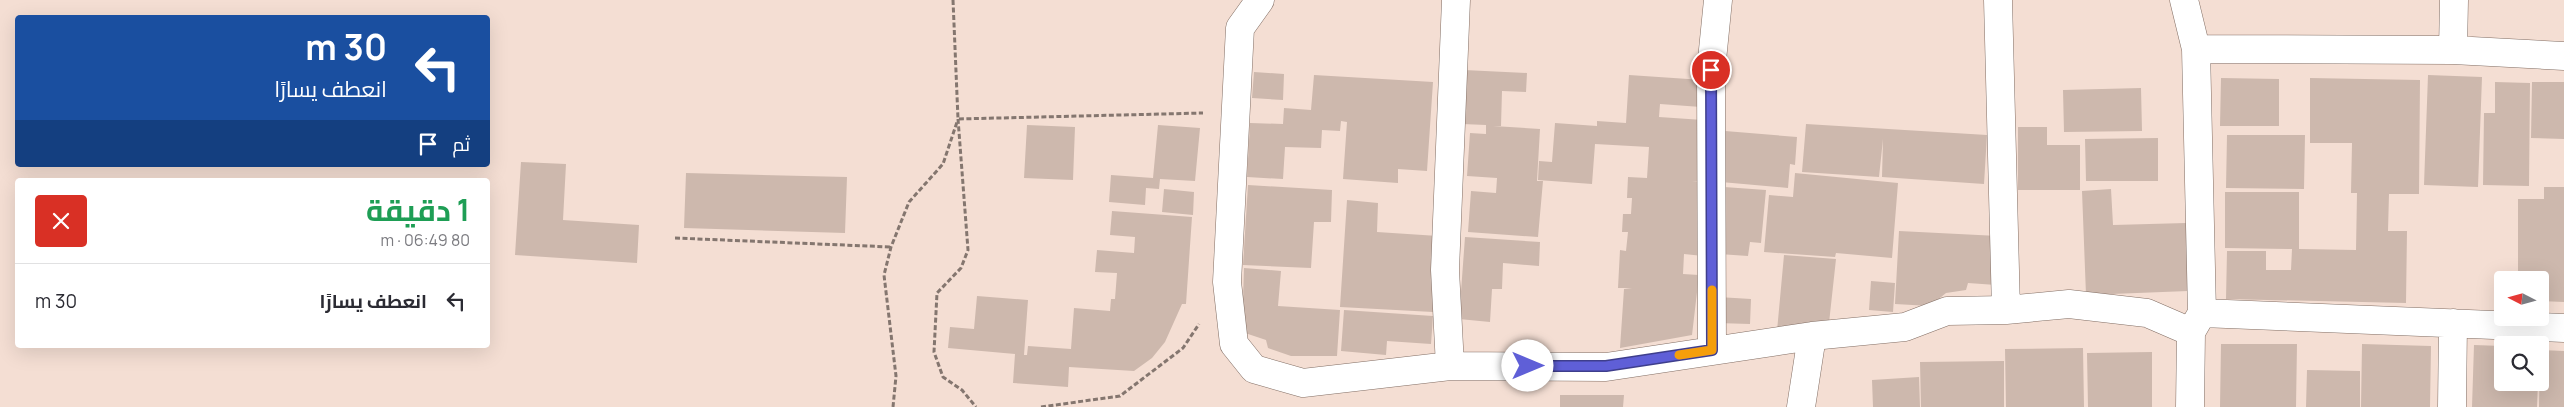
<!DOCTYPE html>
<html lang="ar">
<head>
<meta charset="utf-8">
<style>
  body { margin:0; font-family:Manrope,Cairo,sans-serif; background:#f2f2f3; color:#2b2b33; direction:rtl; height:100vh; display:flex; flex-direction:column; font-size:19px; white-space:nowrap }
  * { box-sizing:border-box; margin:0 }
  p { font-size:16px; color:#7c7c81 }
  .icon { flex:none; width:28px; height:28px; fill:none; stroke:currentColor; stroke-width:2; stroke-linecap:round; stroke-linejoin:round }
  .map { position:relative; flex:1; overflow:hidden; direction:ltr }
  .sheet { position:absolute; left:15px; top:178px; width:475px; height:170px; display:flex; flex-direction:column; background:#fff; border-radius:5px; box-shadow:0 5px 20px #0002; direction:rtl }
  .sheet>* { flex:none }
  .hud { position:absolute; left:15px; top:15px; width:475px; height:152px; border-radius:5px; box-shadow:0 5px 20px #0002; direction:rtl; background:#1a4fa0; color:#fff; overflow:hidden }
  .needle { width:32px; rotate:276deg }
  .tools { position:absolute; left:2494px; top:271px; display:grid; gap:10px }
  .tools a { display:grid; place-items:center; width:55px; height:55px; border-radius:5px; background:#fff; box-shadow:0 5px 20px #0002; font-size:25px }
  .pin { position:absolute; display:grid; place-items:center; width:42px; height:42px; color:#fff; margin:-21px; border:2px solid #fff; border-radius:50%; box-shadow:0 1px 5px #0007 }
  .me { position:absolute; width:55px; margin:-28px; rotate:90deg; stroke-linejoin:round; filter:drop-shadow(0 0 4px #0008) }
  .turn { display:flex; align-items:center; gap:18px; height:105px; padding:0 20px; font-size:22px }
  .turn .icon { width:65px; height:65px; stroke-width:2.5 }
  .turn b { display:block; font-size:35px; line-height:42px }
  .then { display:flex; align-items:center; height:48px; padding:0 20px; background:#0003; gap:10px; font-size:19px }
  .round { display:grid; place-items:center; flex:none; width:52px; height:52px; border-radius:5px; background:#f2f2f3 }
  .summary { display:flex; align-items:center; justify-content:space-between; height:85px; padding:0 20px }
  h1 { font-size:30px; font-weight:700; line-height:38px; color:#1e9e55 }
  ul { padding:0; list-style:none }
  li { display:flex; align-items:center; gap:15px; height:75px; padding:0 20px; border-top:1px solid #e1e1e2 }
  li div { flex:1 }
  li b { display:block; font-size:19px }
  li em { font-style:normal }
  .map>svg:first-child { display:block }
  .building { fill:#cdb8ad }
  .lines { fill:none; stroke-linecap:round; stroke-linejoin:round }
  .street-casing { stroke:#826e64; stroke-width:29 }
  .path { stroke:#84766f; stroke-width:3; stroke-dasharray:5 2.5; stroke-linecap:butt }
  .street { stroke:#fff; stroke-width:28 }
  .route-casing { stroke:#3e3e8c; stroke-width:12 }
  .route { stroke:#5f5fd7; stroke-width:9 }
  .slow { stroke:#f59e0b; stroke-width:9 }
</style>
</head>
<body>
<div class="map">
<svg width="2564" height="407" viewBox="0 0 2564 407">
  <rect width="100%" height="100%" fill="#f4ded3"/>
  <path class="building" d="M1464,70L1527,73L1526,92L1502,91L1501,126H1493L1540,129L1537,181H1543L1538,237L1468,232L1471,191L1496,193L1497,178L1467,176L1470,133L1486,134V125L1462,124Z
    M1254,72L1284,74L1283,100L1252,98Z
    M1314,75L1433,82L1427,171L1398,169V183L1343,179L1347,122L1341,121L1340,131L1322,130L1321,148L1285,147L1283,179L1247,177L1250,123L1283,124L1284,108L1311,110Z
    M1629,75L1703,80L1701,107L1660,104L1659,117L1703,120L1699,181H1692L1707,182L1703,256L1684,254L1683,274L1699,275L1692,335L1620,348L1624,289L1632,288H1618L1620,250L1626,251L1628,232H1622L1623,214H1631L1632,198H1627L1628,177L1647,178L1649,147L1595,144L1592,184L1538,180L1539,161L1552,162L1555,123L1597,126V121L1626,123Z
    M2428,75L2482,77L2478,187L2424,185Z
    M2221,78L2279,79V126H2220Z
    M2310,78L2420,80L2419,194H2389L2388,231H2407L2406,303L2226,299L2227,251H2266V270H2291L2292,249L2225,248V192H2299V249L2356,250L2357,193H2351L2352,143H2310Z
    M2495,82L2530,83L2529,186L2483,185L2484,113H2495Z
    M2532,82H2564V139L2531,138Z
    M2141,88L2142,131L2064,132L2063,90Z
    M1806,124L1987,135L1984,184L1882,177L1883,139L1879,177L1802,172Z
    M1027,125L1075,127L1073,180L1024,178Z
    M1158,125L1200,128L1195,181L1160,179L1159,189L1146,188L1145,205L1109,202L1111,175L1153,178Z
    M2018,127H2047V145H2080V190H2018Z
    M1725,131L1797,137L1795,165L1790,164L1788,188L1721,182Z
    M2227,135H2305L2304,189L2226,188Z
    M2158,138V181H2086L2085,139Z
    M521,162L566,164L563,220L639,225L637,263L515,255Z
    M686,173L847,177L845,233L684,228Z
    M1795,173L1898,183L1892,258L1836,253L1835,257L1764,252L1769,195L1793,197Z
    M1248,185L1332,190L1331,222H1314L1311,268L1243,265Z
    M1724,187L1766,190L1761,243L1750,242L1748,256L1719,254Z
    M2544,187H2564V302L2540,301V280H2518V199H2544Z
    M1164,189L1194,192L1193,215L1162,212Z
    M2111,189L2113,225L2186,223L2188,291L2086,295L2082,191Z
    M1347,200L1378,203L1377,232L1438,236L1433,312L1340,307Z
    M1112,211L1192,217L1186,304H1182L1165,342L1152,358L1134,371L1069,367L1068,387L1013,383L1015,354L948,348L950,327L974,329L977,296L1028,300L1024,355H1027L1028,346L1071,349L1074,308L1110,311L1111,299H1115L1117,273L1095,272L1097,250L1134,253L1135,237L1110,235Z
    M1899,231L1998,236L1996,285L1968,283L1966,290L1946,293L1930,306L1895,304Z
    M1465,237L1540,242L1539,266L1503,263L1502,289H1492L1490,322L1459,319Z
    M1784,255L1836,259L1829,323L1777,331Z
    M1244,268L1281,271L1278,306L1340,310L1337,356H1291L1268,348L1266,340L1242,332Z
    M1871,281L1895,283L1893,312L1869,310Z
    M1718,297L1751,299L1750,324L1717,323Z
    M1344,310L1433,316L1431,344L1387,341L1386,355L1341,351Z
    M2221,344H2297L2296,407H2220Z
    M2362,344L2431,346L2430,407H2361Z
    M2474,345L2502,346V382H2538L2537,407H2472Z
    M2083,348L2084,407H2006L2005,349Z
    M2540,350L2564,351V407H2539Z
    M2152,352V407H2088L2087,353Z
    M2004,361V407H1921L1920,362Z
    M2307,370L2360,371V407H2306Z
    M1919,377L1920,407H1873L1872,380Z
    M1560,395H1624L1623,407H1560Z"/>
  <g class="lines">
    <defs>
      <path id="street" d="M1260,0L1240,28L1227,282L1234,344L1254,369L1303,383L1450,366L1606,367L1812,336L1905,327L1947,311L2006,310L2069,304L2147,313L2191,332
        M1998,0L2006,310
        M2184,0L2196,49L2202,313L2191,332L2190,407
        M2196,49L2453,50L2564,56
        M2453,50L2454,0
        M2202,313L2564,328
        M1712,350L1711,70L1718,0
        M1450,366L1445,270L1456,0
        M1801,407L1812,336
        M2452,407L2453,323"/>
    </defs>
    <use href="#street" class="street-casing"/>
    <path class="path" d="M953,0L958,119L1203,113
      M958,119L968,250L961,268L937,293L934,352L943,377L962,390L976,407
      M675,238L891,247
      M893,407L896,376L884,275L891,247L909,202L943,164L957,122
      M1041,407L1120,396L1183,348L1199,324"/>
    <use href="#street" class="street"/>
  </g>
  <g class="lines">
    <defs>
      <path id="route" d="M1528,366H1606L1712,350L1711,70"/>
    </defs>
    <use href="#route" class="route-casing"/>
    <use href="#route" class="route"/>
    <path class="slow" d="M1679,355L1712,350V290"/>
  </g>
</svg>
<div class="tools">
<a><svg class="needle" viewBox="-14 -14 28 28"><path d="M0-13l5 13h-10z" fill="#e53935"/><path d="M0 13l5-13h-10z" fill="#7c7c81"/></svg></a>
<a><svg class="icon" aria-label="search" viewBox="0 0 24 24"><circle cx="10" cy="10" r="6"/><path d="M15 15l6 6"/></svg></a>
</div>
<div class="pin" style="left:1711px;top:70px;background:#d93025"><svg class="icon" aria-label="arrive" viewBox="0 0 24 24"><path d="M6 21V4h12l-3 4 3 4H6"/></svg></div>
<svg class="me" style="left:1528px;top:366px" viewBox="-20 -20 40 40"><circle r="19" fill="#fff"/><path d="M0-13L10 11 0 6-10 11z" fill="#5f5fd7"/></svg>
<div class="hud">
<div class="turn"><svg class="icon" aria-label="left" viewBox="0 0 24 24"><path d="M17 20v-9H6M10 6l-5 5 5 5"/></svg><div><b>30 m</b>انعطف يسارًا</div></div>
<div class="then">ثم<svg class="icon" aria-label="arrive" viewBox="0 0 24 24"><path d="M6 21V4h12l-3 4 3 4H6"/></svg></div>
</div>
<section class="sheet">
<div class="summary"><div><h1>1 دقيقة</h1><p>80 m · 06:49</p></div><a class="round" style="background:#d93025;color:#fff"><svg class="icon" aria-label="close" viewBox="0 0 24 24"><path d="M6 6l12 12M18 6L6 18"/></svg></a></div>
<ul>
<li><svg class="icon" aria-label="left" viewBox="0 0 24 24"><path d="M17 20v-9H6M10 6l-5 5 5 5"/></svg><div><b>انعطف يسارًا</b></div><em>30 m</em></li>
</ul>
</section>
</div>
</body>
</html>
